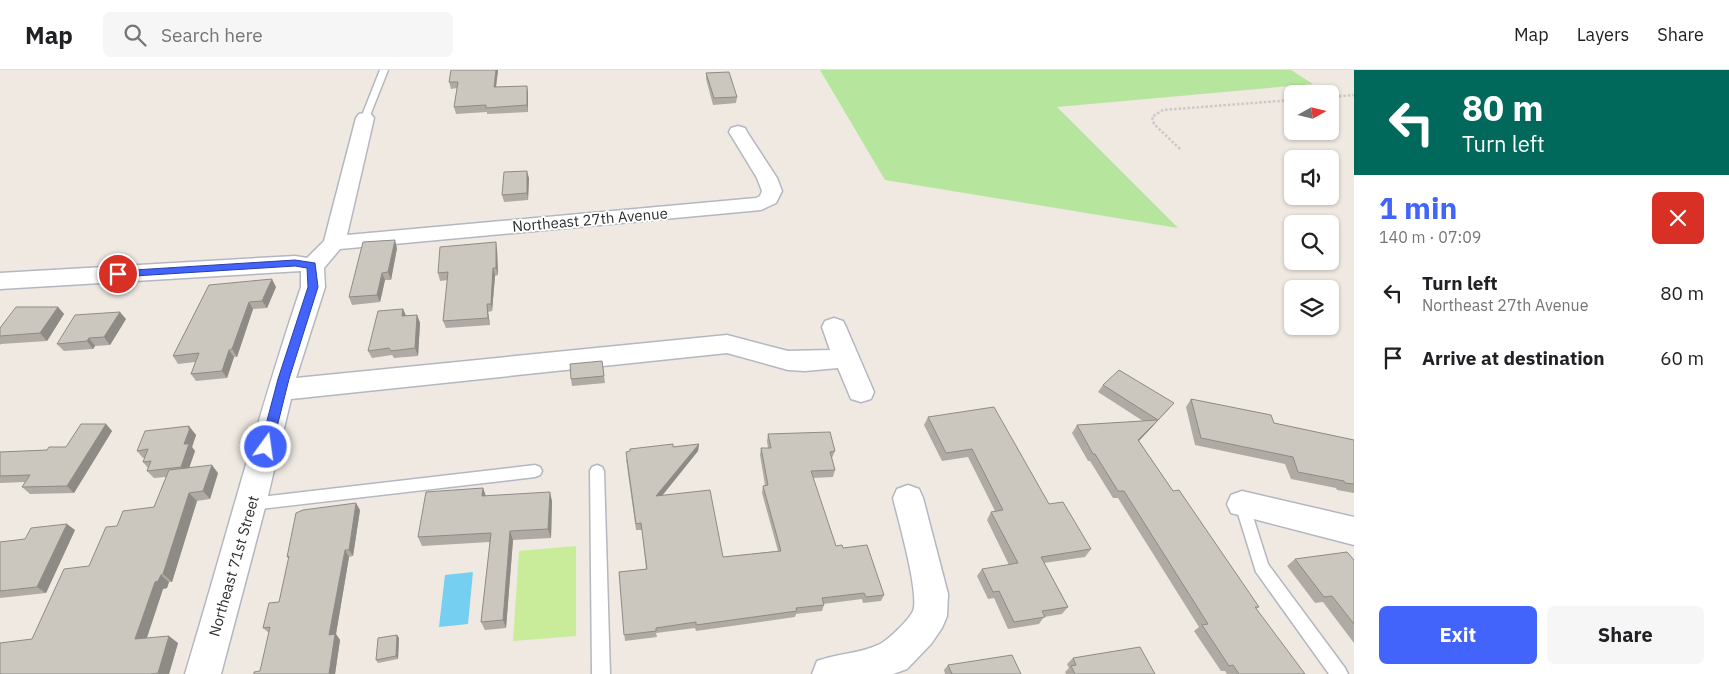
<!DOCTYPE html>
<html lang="en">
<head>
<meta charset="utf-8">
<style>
  body { margin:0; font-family:"IBM Plex Sans",sans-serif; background:#f6f6f6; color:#202124; height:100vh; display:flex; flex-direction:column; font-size:19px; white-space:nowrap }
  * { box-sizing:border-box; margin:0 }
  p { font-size:16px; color:#757577 }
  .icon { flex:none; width:28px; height:28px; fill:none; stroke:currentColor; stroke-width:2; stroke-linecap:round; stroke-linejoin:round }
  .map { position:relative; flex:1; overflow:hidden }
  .side { display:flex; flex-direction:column; background:#fff; width:375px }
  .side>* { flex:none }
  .top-card { background:#00695c; color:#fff; overflow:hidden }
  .needle { width:32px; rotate:82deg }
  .buttons { position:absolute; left:1284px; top:15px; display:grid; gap:10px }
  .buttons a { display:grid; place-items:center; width:55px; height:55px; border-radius:8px; background:#fff; box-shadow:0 1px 4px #0004; font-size:25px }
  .pin { position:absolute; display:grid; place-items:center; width:42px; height:42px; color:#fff; margin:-21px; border:2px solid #fff; border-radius:50%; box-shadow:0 1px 5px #0007 }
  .me { position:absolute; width:55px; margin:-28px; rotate:14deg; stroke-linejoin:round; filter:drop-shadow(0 0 4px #0008) }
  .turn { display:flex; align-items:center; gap:18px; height:105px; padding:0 25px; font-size:22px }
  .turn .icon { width:65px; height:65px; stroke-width:2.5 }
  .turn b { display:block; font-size:35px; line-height:42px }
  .round { display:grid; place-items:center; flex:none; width:52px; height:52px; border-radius:8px; background:#f6f6f6 }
  .head { display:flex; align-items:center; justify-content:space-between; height:85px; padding:0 25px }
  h1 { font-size:30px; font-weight:800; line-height:38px; color:#4264fb }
  .action { display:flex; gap:10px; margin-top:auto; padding:10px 25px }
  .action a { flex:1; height:58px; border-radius:8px; background:#4264fb; color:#fff; font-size:20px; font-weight:800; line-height:58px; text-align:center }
  .action a+a { background:#f6f6f6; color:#202124 }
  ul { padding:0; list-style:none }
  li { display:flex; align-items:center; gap:15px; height:65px; padding:0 25px }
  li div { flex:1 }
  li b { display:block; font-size:19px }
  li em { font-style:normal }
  header { display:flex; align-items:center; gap:30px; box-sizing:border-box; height:70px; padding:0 25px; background:#fff; border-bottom:1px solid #e0e0e0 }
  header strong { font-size:24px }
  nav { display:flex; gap:28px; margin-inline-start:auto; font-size:18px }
  .search { width:350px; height:45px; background:#f6f6f6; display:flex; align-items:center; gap:12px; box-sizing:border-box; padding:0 18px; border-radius:8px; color:#757577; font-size:19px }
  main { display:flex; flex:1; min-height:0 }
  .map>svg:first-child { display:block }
  .green { fill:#b6e59e }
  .pitch { fill:#c9ec9a }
  .water { fill:#75cff0 }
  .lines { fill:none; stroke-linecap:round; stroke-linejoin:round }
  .lane-casing { stroke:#b4b7c1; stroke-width:3 }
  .street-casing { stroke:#b4b7c1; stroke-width:3 }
  .path { stroke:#c9c9c9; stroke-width:2.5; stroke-dasharray:2.5 2; stroke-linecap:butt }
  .lane { fill:#fff; fill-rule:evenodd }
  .street { fill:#fff; fill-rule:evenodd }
  .wall { fill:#afaba4 }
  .shaded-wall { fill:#8e8b86 }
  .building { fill:#cbc7bf; stroke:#8e8b86 }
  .route { fill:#4264fb; stroke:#2b41a3 }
  .labels { text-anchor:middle; stroke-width:4; stroke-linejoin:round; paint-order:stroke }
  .street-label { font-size:15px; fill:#2e2e2e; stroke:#fff }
</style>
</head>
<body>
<header>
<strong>Map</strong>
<div class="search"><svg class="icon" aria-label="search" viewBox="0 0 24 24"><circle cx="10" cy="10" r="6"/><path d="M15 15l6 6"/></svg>Search here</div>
<nav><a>Map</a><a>Layers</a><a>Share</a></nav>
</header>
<main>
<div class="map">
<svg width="1354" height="604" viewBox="0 0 1354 604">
  <rect width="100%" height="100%" fill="#efe9e1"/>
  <path class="green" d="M820,0H1291L1313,14L1057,37L1178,158L885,110Z"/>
  <path class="pitch" d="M576,476V566L513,571L519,481Z"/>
  <path class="water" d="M473,502L468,554L439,557L445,505Z"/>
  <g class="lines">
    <defs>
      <path id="lane" d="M380,0H388L369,48L362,50L361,48Z
        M535,395L540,397L542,401L540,405L535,407L251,440L246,438L244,434L246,430L251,428Z
        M597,395L602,397L604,401L610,604H592L590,401L592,397Z
        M1242,428L1247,430L1249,434L1268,494L1345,598L1348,604H1329L1256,502L1235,434L1237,430Z"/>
      <path id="street" d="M365,43L371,44L374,48L347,165L756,128L760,126L762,121L757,108L729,62L731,58L738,56L745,58L747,62L777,108L782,121L776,133L761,140L340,179L324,198L325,217L296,308L727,265L788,281L830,280L822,257L825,251L834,248L843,251L846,257L874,322L871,329L861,332L851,329L838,298L805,301L788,300L727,283L291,329L266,434L221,604H185C224,475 258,344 301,217V201L0,219V203L295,186L307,188L324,171L356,48L359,44Z
        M908,415L919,419L923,428L948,524L947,546L942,558L931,574L907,599L893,604H812L817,591C838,583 860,584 880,574C888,570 909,550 913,541C920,525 898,449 893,428L897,419Z
        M1242,421L1354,447V475L1231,443L1227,434L1231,425Z"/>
    </defs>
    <use href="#lane" class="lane-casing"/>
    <use href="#street" class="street-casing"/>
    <path class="path" d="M1330,27L1354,25
      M1180,79L1154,54L1152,47L1163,40L1292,30"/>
    <use href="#lane" class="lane"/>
    <use href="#street" class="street"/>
  </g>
  <path class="wall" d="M451,0H498L496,17L528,22V42L487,44V42L456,44L454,37L457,18L451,19L449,12Z
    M706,3L737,27L736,33L713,35L706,9Z
    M529,108L528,130L504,132L502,125Z
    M397,178L391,210H385L380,232L352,235L349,227Z
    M497,179L498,205L495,206L492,241L488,242L490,255L446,258L443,251L448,210L440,211L438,203Z
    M209,215L276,217L267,238L253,239L237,287H234L227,308L196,311L191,304L195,292L178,294L173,286Z
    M58,237L64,244L47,271L1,274L0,275V258Z
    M403,239L406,246L417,245L420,253L418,286L394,288L392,285L372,288L368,281Z
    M126,249L110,275L95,276L93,279L64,281L57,274Z
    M602,291L605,313L572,316L571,309Z
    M1103,315L1174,333L1168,340L1139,371L1173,421L1259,537L1256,539L1305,604H1227L1225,601H1221L1194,561L1199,557L1118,428H1113L1090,391H1088L1072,363L1077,355L1143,351L1098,322Z
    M1191,329L1274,353L1354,370V423L1337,420L1336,418L1291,409L1285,394L1195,375L1186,337Z
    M928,347L1049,434L1091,479L1085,487L1044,493L1068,537L1062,544L1044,547L1039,554L1008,559L994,528L988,529L977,506L982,499L1009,495L987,450L991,442L995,441L968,387L942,391L924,355Z
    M106,354L112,361L74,423L30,424L22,417L25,412L0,413V382L47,380L66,377Z
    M194,363L196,365L192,377L195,381L189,398L218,403L210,429L197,431L172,512H169L167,518L163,519L147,568L178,573L169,604H0L32,569L89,496L117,456L154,437L166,407L154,408L147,401L148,398L143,392L145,388H143L137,381Z
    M768,364L835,381L832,388L835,400L833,407L813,408L836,476L843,478L884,525L881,531L863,533L862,529L823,534L824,535L822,541L796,544L795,547L696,561L695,558L656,563L657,567L625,571L619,502L646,499L642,460H636L626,389L673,377L699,374L698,381L662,426L723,487L778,481L762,423L763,416L765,415L760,385L761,378H768L767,371Z
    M483,418L486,426L552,431L551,468L513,470L506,558L485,560L481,552L490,472L422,476L418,467Z
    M360,440L353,486L349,487L336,564L340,570L335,604H254L260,601L269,563L263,558L279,532L289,489L287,487Z
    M75,460L46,523L0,528V472L25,469Z
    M1295,489L1354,490V573L1323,532L1315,533L1287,496Z
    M397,565L399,568L398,589L378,593L376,590Z
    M1073,588L1155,604H1066L1065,602L1069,598L1067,594Z
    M948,595L1021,604H945L944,600Z"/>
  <path class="shaded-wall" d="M496,0H498L495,24L494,17Z
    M527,16L528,22V42L527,35Z
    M527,101L529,108L528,130L527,123Z
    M395,170L397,178L391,210L388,202Z
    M496,172L497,179L498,205L496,198Z
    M493,198L495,206L492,241L491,234Z
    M382,203L385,210L380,232L377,225Z
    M272,209L276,217L267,238L262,231Z
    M249,232L253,239L237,287L232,279Z
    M487,234L488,242L490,255L488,248Z
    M58,237L64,244L47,271L40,263Z
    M403,239L406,246H402Z
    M120,242L126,249L110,275L104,267Z
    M417,245L420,253L418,286L415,278Z
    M89,268L95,276L93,279L87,271Z
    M229,280L234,287L227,308L222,301Z
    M1158,350L1152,357L1133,377L1138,370Z
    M106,354L112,361L74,423L67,416Z
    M189,356L196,365L192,377L195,381L187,404L181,397L184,374Z
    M699,374L698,381L656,433V426Z
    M212,395L218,403L210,429L203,421Z
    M483,418L486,427L482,426Z
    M550,422L552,431L551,468L548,459Z
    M189,423L197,431L172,512L163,504Z
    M356,433L360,440L353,486L349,480Z
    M67,454L75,460L46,523L37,517Z
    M510,461L513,470L506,558L503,550Z
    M345,480L349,487L336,564L340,570L335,604H329V565Z
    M161,505L169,512L167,518L163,519L144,576L135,569L155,512Z
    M397,565L399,568L398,589L396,586Z
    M169,566L178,573L169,604H159L158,603Z"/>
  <path class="building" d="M451,0H496L494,17L527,16V35L486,38V35L454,37L458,12H449Z
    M729,2L737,27L714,28L706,3Z
    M527,101V123L502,125L504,102Z
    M395,170L388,202L382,203L377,225L349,227L363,172Z
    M496,172V198H493L491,234H487L488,248L443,251L448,202L438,203L440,177Z
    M272,209L262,231L249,232L232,279L229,280L222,301L191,304L199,283L173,286L209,215Z
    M16,237H58L40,263L0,266V258Z
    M403,239L402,246L417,245L415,278L391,281L389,278L368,281L378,241Z
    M120,242L104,267L89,268L87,271L57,274L75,245Z
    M602,291L604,306L571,309L570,294Z
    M1119,300L1174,333L1158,350L1103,315Z
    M1191,329L1271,345L1274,353L1354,370V414L1345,413L1344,411L1298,402L1293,387L1201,368Z
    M994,337L1049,434L1063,432L1091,479L1041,487L1068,537L1042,541L1045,547L1014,552L999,521L993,522L982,499L1018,493L991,442L1003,440L972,379L946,383L928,347Z
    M1158,350L1138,370L1173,421L1179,420L1259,537H1255L1305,604H1239L1233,595L1229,596L1202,555L1208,554L1124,421H1118L1095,384H1093L1077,355Z
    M81,354H106L67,416L22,417L30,405L0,406V382L47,380L49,377H66Z
    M189,356L188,358H190L184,374H189L181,397L147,401L151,391L143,392L148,379L137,381L145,361Z
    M830,362L835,381L830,382L835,400L811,401L836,476L842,475L843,478L867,475L884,525L866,527L864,523L822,528L824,535L796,538L797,541L696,555V552L656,558V561L624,565L619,502L647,499L641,453L636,454L626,382L630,381V379L673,374V377L699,374L656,426L710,420L723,487L781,481L763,416L768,415L761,378H771L768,364Z
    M212,395L203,421L189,423L163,504L161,505L158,511L155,512L135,569L169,566L158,603L151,604H0V573L32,569L64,499L89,496L106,457L117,456L123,441L154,437L169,400Z
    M483,418L482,426L550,422L548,459L510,461L503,550L481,552L491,463L418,467L426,422Z
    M356,433L349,480H345L329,565L335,564L329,604H254V602L260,601L270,557L263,558L269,533L279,532L289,486L287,487L296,443L303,440Z
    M67,454L37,517L0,521V472L25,469L31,458Z
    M1347,482L1354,490V554L1332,526L1324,527L1295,489Z
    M397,565L396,586L376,590L378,568Z
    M1140,577L1155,604H1075L1071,596L1076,595L1073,588Z
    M1012,585L1021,604H952L948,595Z"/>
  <path class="route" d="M295,190L315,193L318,217L289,309L272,377L270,381H261L260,377L278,309L308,217L307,198L295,196L118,207L113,204L118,201Z"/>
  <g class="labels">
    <g class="street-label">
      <text transform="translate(590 150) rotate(-5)" y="5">Northeast 27th Avenue</text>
      <text transform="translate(234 496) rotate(-74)" y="5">Northeast 71st Street</text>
    </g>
  </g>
</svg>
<div class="buttons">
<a><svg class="needle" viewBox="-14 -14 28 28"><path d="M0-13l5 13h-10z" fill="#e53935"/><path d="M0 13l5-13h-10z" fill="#757577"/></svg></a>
<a><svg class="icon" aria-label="sound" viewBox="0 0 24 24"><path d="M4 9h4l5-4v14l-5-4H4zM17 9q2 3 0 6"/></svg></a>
<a><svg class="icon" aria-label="search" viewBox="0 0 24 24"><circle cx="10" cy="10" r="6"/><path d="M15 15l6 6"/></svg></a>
<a><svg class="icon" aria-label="layers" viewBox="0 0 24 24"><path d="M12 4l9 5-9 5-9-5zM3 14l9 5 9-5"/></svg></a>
</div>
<div class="pin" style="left:118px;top:204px;background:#d93025"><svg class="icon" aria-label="arrive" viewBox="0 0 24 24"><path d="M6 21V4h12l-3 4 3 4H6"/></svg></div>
<svg class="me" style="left:266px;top:377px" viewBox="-20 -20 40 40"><circle r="17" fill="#4264fb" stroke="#fff" stroke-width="3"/><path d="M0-11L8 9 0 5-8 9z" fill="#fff"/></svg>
</div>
<section class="side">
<div class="top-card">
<div class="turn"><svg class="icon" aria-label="left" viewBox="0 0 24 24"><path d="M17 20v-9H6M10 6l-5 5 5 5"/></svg><div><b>80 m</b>Turn left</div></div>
</div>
<div class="head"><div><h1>1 min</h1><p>140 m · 07:09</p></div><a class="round" style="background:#d93025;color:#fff"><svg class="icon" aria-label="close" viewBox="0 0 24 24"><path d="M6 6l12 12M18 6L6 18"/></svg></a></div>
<ul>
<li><svg class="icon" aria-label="left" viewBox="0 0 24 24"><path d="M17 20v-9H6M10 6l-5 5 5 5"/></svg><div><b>Turn left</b><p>Northeast 27th Avenue</p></div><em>80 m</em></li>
<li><svg class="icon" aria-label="arrive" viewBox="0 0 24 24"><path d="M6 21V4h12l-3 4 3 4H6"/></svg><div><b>Arrive at destination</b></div><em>60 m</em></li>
</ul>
<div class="action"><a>Exit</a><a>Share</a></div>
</section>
</main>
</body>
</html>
